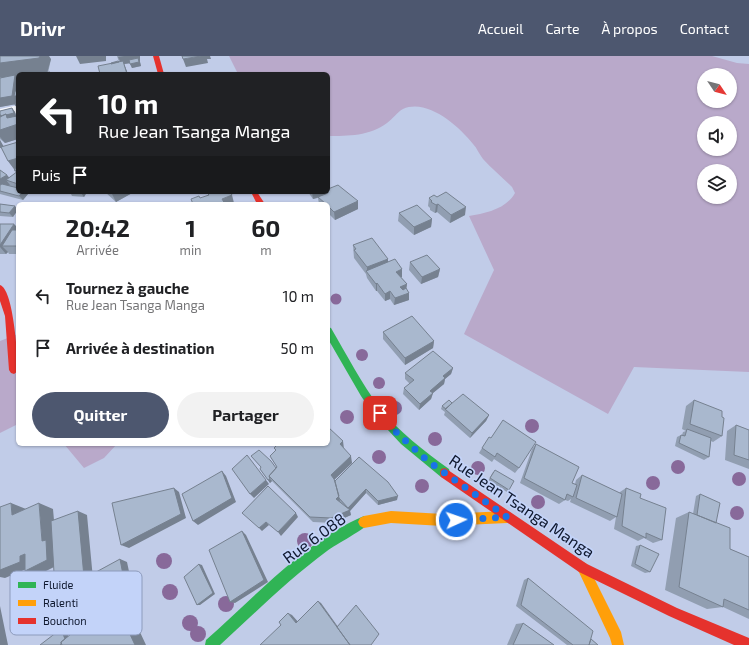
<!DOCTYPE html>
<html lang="fr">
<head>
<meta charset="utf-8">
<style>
  body { margin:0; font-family:"Exo 2",sans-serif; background:#f2f2f2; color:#202124; height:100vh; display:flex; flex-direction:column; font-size:15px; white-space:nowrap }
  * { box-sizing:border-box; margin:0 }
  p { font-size:13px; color:#757577 }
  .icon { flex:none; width:22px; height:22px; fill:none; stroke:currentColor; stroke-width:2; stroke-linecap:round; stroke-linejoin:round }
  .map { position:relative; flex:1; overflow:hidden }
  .sheet { position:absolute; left:16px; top:146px; width:314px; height:244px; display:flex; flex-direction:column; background:#fff; border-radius:6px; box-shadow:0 1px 3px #0004 }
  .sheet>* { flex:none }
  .guide { position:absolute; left:16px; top:16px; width:314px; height:122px; border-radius:6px; box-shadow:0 1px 3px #0004; background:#202124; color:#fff; overflow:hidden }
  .needle { width:26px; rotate:125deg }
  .tools { position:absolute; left:697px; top:12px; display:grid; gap:8px }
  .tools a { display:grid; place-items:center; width:40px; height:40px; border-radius:50%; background:#fff; box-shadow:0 1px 3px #0004; font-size:20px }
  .pin { position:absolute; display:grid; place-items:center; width:34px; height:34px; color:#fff; margin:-17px; border-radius:8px; box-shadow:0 2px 6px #0006 }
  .me { position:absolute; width:44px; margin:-22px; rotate:87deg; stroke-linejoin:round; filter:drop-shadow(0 0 3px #0008) }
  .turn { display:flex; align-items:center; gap:14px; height:84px; padding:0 16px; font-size:18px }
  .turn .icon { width:52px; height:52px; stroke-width:2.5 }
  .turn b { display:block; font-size:28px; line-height:34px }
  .then { display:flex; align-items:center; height:38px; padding:0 16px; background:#0003; gap:8px; font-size:15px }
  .eta { display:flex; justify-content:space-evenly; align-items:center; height:68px; text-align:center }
  .eta b { font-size:24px; font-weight:700; line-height:28px }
  .action { display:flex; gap:8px; margin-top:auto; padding:8px 16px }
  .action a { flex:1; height:46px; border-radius:24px; background:#4d576f; color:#fff; font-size:16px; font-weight:700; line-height:46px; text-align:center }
  .action a+a { background:#f2f2f2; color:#202124 }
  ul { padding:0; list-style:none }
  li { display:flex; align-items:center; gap:12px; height:52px; padding:0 16px }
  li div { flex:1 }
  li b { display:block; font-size:15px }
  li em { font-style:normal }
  header { display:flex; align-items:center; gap:24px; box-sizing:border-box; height:56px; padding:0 20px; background:#4d576f; color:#fff }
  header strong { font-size:19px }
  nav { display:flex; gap:22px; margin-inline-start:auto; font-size:14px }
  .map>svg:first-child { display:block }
  .green { fill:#b9a9ca; fill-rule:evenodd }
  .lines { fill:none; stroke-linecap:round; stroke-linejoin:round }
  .street { fill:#f6f7fc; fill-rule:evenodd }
  .fast { fill:#30b455; fill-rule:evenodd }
  .slow { fill:#ff9f0a; fill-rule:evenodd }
  .jam { fill:#e5322d; fill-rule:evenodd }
  .tree { fill:#88699a }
  .wall { fill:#919eb1 }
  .shaded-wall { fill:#768190 }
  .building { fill:#a9b8ce; stroke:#768190 }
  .route { stroke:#1a73e8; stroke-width:7; stroke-dasharray:0 12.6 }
  .labels { text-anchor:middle; stroke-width:3.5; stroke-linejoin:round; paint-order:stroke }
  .near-street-label { font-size:16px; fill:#0f182e; stroke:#c3d3f9 }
  .key { fill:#c3d3f9; stroke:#8d9bbc; stroke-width:1 }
  .key-label { font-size:11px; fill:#0f182e }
</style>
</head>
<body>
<header>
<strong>Drivr</strong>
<nav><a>Accueil</a><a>Carte</a><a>À propos</a><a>Contact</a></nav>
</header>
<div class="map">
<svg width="749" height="589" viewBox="0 0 749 589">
  <rect width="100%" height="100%" fill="#c1cce8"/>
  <path class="green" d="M229,0H712L737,7L749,8V316L634,311L608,358L464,278L494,214L469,160C486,157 506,153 515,137L512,131C502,121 492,113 483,103C479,98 477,92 473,88C459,70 427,42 403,53C397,56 393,63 387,67C370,80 348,80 328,80V18H238ZM704,19H730V45H704ZM704,67H730V93H704ZM704,115H730V141H704Z
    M18,278V368L0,377V285Z
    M64,388H117L104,402L84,412Z"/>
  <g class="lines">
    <path class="street" d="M18,49V57L0,61V53Z"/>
    <path class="fast" d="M328,271L331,272C347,299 361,327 380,352C399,376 424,395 449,413L450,417L449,421L445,422L441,421L401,388L374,359L361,340L328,283Z
      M364,460L368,462L370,466C367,472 335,489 327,495C289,523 255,557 220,589H205L206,584C253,543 306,484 364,460Z"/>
    <path class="slow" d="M391,455L443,458L507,455L511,457L513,461L511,465L507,467L443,470L391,467L364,472L360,470L358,466L360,462L364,460Z
      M583,506L587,508L621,576L624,589H612L610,582L577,512L579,508Z"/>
    <path class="jam" d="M153,0H159L164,18H158Z
      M251,136H257L265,148H257Z
      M0,229C13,233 17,294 18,308V315L14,318L11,317L9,314L5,260L0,245Z
      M445,412L587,508L677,552L749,582V589H734L669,560L579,516L441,421L440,417L441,413Z"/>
  </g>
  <g class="tree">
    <circle cx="336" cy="243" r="5.5"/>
    <circle cx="362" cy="299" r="6"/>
    <circle cx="379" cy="327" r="6"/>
    <circle cx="395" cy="352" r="7"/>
    <circle cx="347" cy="361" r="7"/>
    <circle cx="532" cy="370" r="7"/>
    <circle cx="435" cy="383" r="7"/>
    <circle cx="379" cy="401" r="7"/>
    <circle cx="678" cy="411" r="7"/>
    <circle cx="478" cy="412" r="7"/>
    <circle cx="739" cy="423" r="7"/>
    <circle cx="653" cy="427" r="7"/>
    <circle cx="422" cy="430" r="7"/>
    <circle cx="538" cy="446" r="7"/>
    <circle cx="737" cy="457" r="7"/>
    <circle cx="305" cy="485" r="8"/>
    <circle cx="164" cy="505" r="8"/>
    <circle cx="170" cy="536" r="8"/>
    <circle cx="226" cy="548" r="8"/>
    <circle cx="190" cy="567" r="8"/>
    <circle cx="198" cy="578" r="8"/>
  </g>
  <path class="wall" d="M0,0L51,3L48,17L50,16L51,18H18V54L15,49V48L0,51V22H1L0,21Z
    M117,0H140V6L141,10L132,12L130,7L124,8L128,18H100L119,6Z
    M12,52L15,56L16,60H17L18,56V83L5,87L0,83V55Z
    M0,84L3,91L18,86V136H29L28,137V138L23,144L0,138V114L7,119L9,122L16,117L14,114V113L8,105L1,92H0Z
    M46,136H87L84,141L72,140L71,138H48Z
    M105,136H134L116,146Z
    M308,136H328L358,145V153L335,164L328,157V148H319L318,142L313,143Z
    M429,142L465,159L450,167L437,156L435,157L430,154V152L428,150Z
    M0,148L15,150L13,161L0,160Z
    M399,157L432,163L431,171L414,179L398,165Z
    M0,168L18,172V198H9L8,196L6,198H0Z
    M353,189L388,203V206L402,213V221H401L407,228L406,233L409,237V244L394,249L390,243L385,245L377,235H376L367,222L366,218L354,202Z
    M410,206L440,213L438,221L421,228L409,214Z
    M383,276L434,285L433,292L405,309L383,283Z
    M453,312L451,318L445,323L444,328L433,337L431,343L419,354L403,338L404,332L410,328L405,323V317Z
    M694,344L722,380L713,386L711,385L709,401L704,404L675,390L677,381L681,379H682L683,376L686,375L682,373L686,350Z
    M452,347L489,359L486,365L470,382L444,359L445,356L441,353L442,350Z
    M736,369L749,374V413L725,404L727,375Z
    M491,382L519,412L515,417L494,403L492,406L479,397L482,392Z
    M536,388L572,427L575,428L576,424L582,419L619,437L620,436L626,432L640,442L662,484L653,487L644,482L638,485L614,473L616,461L610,465L570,446L571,443L568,445L565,444L559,448L520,427L532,393Z
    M274,392H344L352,407L334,424L335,425L359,401L397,444L378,449L366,437L350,455L351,459L333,467L313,466L272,425L270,427L260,413L261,411L251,400L276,412L277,411L270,400L276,395Z
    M493,416L509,434L507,436L488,425Z
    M700,438L730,493L749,501V563L723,551L707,553L665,534L676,462L689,456L693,458L696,440Z
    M640,489L650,516L645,517L631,510L636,490Z
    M528,522L591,583L598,589H567L516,550L524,524Z
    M523,567L554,589H507L516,568Z"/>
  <path class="shaded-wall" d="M40,0H49L51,3L47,17L40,18H18V47L17,48L0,51V42L2,23L0,21V7Z
    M76,0H106V5L80,8Z
    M124,0H140V6L141,10L132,12L130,8L139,6L124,8L128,18H127L118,1Z
    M201,0H210L211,3H207L208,7L186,11L183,3Z
    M12,52L15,56L18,68V83L5,87L0,81V59Z
    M0,84L4,91L0,92Z
    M18,102V112L14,113L8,105Z
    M7,119L13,126L6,124L10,129L0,134V123Z
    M23,136H27L28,138L23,144L19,140Z
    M81,136H87L84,141L81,137Z
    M115,136H134L116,146L112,138Z
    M312,136H326V139L313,143Z
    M232,139L234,147L233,148H224L222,143Z
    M358,145V153L335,164L334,156Z
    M438,148L437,156L435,157L436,149Z
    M15,150L18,154L13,161L9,157Z
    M466,151L465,159L450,167L451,159Z
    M432,163L431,171L414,179V171Z
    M14,168L18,172V180L2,190L8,196L6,198L0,191V189Z
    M388,203V211L367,216V211Z
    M402,213V221L396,223V216Z
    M440,213L438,221L421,228L422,221Z
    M377,227V235H376V228Z
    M407,228L406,235L400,238V231Z
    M390,235V243L385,245V238Z
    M409,237V244L394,249L395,242Z
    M434,285L433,292L405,309V302Z
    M453,312L451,318L445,323L444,328L433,337L431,343L419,354L420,348L430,335L443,320Z
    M489,359L486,365L470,382L472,377Z
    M343,385L344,393L340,388Z
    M351,400L352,407L333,425L331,419Z
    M222,415L226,420L236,446L198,469L193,465Z
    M270,423L272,425L270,427L268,424Z
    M266,424L269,428L254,442L250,438Z
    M174,432L179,436L186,462L129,492L121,489Z
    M366,433V437L350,455L351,459L333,467L331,462L349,454L348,452Z
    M339,440L340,446L336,443Z
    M398,440L397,444L378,449V445Z
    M11,447L26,453L12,459Z
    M39,447L53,453L56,487L62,507L40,518L25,515L42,485Z
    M78,455L87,459L93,523L65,536L55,534Z
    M296,457L298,461L281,480L278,476Z
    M266,466L269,469L262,475L259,472Z
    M242,475L246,479L268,526L235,547L230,546Z
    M25,498L36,509L5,522L0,521V514L20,500Z
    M120,503L127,506L131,525L126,530L129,538L126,540L127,543L123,546H126L146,589H135L81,575H71L118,539Z
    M199,508L202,509L215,538L200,549H197Z
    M318,545L321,547L351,589H350Z
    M0,550L8,589H0Z
    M288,557L292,559L300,568L296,567Z
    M61,573H66L70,585L65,589H60Z"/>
  <path class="building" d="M0,0H40L39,2L0,7Z
    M182,0H201L183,3Z
    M138,2L139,6L130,8L129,4Z
    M118,5L119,6L111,8V7Z
    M123,5L127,18H100L98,10Z
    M39,16V18L50,16L49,18H27Z
    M15,19L12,40L0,42V22Z
    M17,20H18V25L16,26Z
    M15,35H18V40H14Z
    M16,43H18V49H15Z
    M12,52L14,57L6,59V58L1,60V59H0V55Z
    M18,56V68L0,74V61L6,58L7,62L17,60Z
    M18,86V102L8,105L1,91Z
    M18,111V115L14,114Z
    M0,114L7,119L0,123Z
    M18,115V128L6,124Z
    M2,128L18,132V136H23L19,140L0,135V129Z
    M338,129L358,145L334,156L328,150V148H326L318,141L328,137V133Z
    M215,136H230L232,139L222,143L225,148H192H193L191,143L199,140L200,142L209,139L208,138Z
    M446,136L466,151L451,159L438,148L436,149L431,146L432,145L429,142L434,139L437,141Z
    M0,148L15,150L9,157L0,156Z
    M417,149L432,163L414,171L399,157Z
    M0,168H14L0,189Z
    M12,174H18V190H2Z
    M372,182L388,203L367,211L354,194L356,193L353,189Z
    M427,199L440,213L422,221L410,206Z
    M395,203L402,213L396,216L407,228L400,231L403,234L406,232L409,237L395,242L390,235L385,238L377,227L376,228L366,215Z
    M412,260L434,285L405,302L383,276Z
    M433,295L453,312L443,320L445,322L430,335L433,337L420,348L404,332L414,324L405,317Z
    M463,338L489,359L472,377L445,353Z
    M449,344L452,347L446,353L442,350Z
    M694,344L722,355V361L724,362L722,380L690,368Z
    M503,364L536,386L519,412L497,397L495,401L482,392L489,381L491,382Z
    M736,369L749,374V404L734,399Z
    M328,371L343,385L340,388L351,400L331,419L334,423L339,440L336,443L350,454L331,462L310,461L269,420L277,411L270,400L276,394L274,392L278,388H328Z
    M687,373L711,382L709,401L679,387L681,379L685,380Z
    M536,388L579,411L572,427L577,429L573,441L567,438L565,444L524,422Z
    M259,394L271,405L276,412L269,420L270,423L268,424L260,413L261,411L251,400Z
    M247,399L266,424L250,438L232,413Z
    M359,401L388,426L398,440L378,445L366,433L348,452L339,442L335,425Z
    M495,414L514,425L509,434L490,422Z
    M222,415L232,442L193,465L182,438Z
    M582,419L622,438L617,461L576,442Z
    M268,430L296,457L278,476L266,466L259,472L242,457Z
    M174,432L181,458L121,489L112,447Z
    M626,432L641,438L640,442L666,452L662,484L646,477V482L622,470Z
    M700,438L720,447L716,467L697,459Z
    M11,447L12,459L39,447L42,485L46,484L47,504L25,515V498L20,500V506L0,514V451Z
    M78,455L84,521L55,534L51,465Z
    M689,456L730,472V493L749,501V554L724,543L723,551L679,531Z
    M242,475L264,524L230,546L209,494Z
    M640,489L659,498L650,516L635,508Z
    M120,503L124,524L118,528L121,537L118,539L119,542L71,575L63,534Z
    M199,508L213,537L197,549L184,521Z
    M528,522L593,575L589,589H573L521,549Z
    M114,544L135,589H62L61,586Z
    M318,545L350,589H260L281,569L279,566L288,557L296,567Z
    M356,549L379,578L371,589H350L337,571Z
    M523,567L554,589H513Z
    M61,573L65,583L61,586V588L60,589H40Z
    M591,583L598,589H589Z"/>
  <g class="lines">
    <path class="route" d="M380,357L397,377L428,405L507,461L456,464"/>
  </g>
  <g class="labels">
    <g class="near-street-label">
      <text transform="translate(522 450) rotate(34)" y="6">Rue Jean Tsanga Manga</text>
      <text transform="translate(314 482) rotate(-36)" y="6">Rue 6.088</text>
    </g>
  </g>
  <rect x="10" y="515" width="132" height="64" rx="6" class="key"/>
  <rect x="18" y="526" width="18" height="6" fill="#30b455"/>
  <rect x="18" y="544" width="18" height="6" fill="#ff9f0a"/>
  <rect x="18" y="562" width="18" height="6" fill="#e5322d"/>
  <g class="key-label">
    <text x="43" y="533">Fluide</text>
    <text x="43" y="551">Ralenti</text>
    <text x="43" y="569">Bouchon</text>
  </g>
</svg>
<div class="tools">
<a><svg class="needle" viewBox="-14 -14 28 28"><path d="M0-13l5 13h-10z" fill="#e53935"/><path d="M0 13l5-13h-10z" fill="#757577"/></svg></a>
<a><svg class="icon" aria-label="sound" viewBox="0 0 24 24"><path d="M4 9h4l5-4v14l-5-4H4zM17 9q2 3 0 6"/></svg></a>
<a><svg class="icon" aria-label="layers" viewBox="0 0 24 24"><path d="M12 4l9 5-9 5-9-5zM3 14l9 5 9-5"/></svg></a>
</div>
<div class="pin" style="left:380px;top:357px;background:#d93025"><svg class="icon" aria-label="arrive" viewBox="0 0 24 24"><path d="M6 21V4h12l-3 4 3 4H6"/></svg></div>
<svg class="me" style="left:456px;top:464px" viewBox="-20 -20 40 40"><circle r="17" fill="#1a73e8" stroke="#fff" stroke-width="3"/><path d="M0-11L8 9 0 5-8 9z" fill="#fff"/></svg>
<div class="guide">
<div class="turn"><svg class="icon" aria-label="left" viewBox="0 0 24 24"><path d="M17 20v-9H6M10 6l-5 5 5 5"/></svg><div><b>10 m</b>Rue Jean Tsanga Manga</div></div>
<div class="then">Puis<svg class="icon" aria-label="arrive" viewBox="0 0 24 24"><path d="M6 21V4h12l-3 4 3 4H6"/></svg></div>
</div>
<section class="sheet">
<div class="eta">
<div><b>20:42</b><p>Arrivée</p></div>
<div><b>1</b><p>min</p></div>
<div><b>60</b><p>m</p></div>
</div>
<ul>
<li><svg class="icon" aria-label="left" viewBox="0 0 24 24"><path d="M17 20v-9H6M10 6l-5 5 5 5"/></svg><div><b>Tournez à gauche</b><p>Rue Jean Tsanga Manga</p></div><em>10 m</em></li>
<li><svg class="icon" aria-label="arrive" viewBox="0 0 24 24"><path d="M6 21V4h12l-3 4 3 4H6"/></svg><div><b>Arrivée à destination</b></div><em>50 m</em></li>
</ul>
<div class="action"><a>Quitter</a><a>Partager</a></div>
</section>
</div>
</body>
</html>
